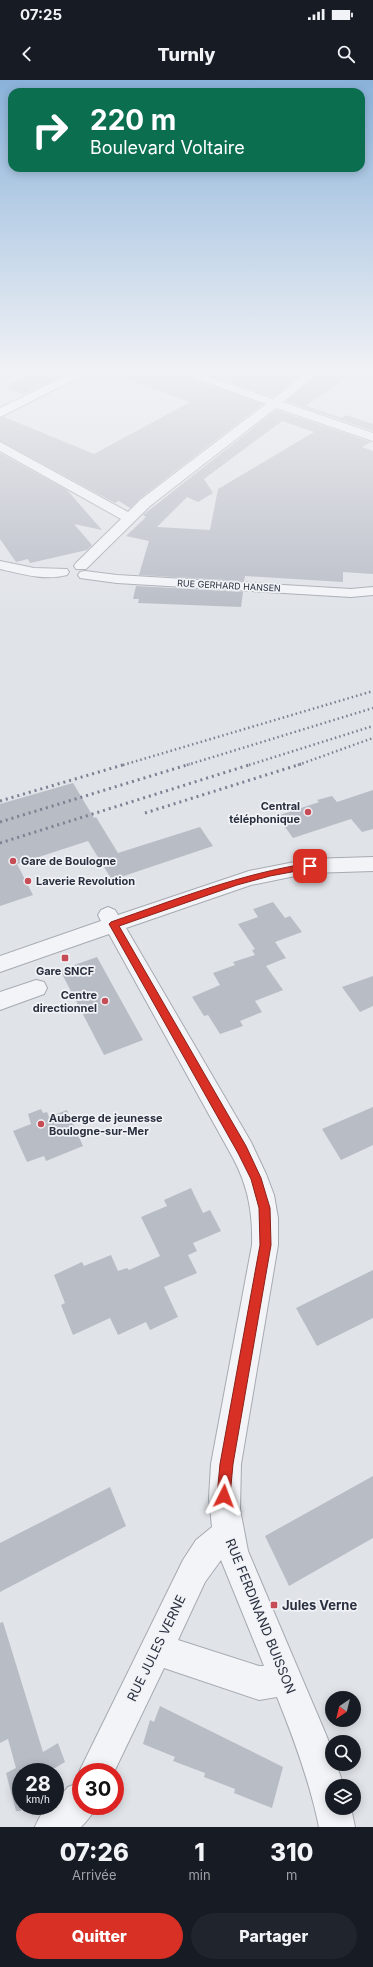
<!DOCTYPE html>
<html lang="fr">
<head>
<meta charset="utf-8">
<style>
  body { margin:0; font-family:Inter,sans-serif; background:#20242c; color:#f1f3f6; height:100vh; display:flex; flex-direction:column; font-size:15px; white-space:nowrap }
  * { box-sizing:border-box; margin:0 }
  p { font-size:13px; color:#9ea1a6 }
  .icon { flex:none; width:22px; height:22px; fill:none; stroke:currentColor; stroke-width:2; stroke-linecap:round; stroke-linejoin:round }
  .map { position:relative; height:1747px; overflow:hidden }
  .sheet { display:flex; flex-direction:column; background:#171b24; flex:1 }
  .sheet>* { flex:none }
  .banner { position:absolute; left:8px; top:8px; width:357px; height:84px; border-radius:12px; box-shadow:0 2px 10px #0003; background:#0b6e4f; color:#fff; overflow:hidden }
  .needle { width:26px; rotate:215deg }
  .fabs { position:absolute; left:325px; top:1611px; display:grid; gap:8px }
  .fabs a { display:grid; place-items:center; width:36px; height:36px; border-radius:50%; background:#171b24; box-shadow:0 2px 10px #0003; font-size:20px }
  .speed { position:absolute; left:12px; top:1683px; display:flex; gap:8px; font-size:20px; font-weight:700; text-align:center }
  .speed>* { display:grid; place-content:center; width:52px; height:52px; border-radius:50%; background:#171b24; box-shadow:0 2px 10px #0003; line-height:1 }
  .speed small { font-size:10px; font-weight:400 }
  .speed .limit { border:6px solid #d22; background:#fff; color:#111 }
  .pin { position:absolute; display:grid; place-items:center; width:34px; height:34px; color:#fff; margin:-17px; border-radius:8px; box-shadow:0 2px 6px #0006 }
  .me { position:absolute; width:44px; margin:-22px; rotate:3deg; stroke-linejoin:round; filter:drop-shadow(0 0 3px #0008) }
  .turn { display:flex; align-items:center; gap:14px; height:84px; padding:0 16px; font-size:18px }
  .turn .icon { width:52px; height:52px; stroke-width:2.5 }
  .turn b { display:block; font-size:28px; line-height:34px }
  .eta { display:flex; justify-content:space-evenly; align-items:center; height:68px; text-align:center }
  .eta b { font-size:24px; font-weight:800; line-height:28px }
  .cta { display:flex; gap:8px; margin-top:auto; padding:8px 16px }
  .cta a { flex:1; height:46px; border-radius:24px; background:#d93025; color:#fff; font-size:16px; font-weight:800; line-height:46px; text-align:center }
  .cta a+a { background:#20242c; color:#f1f3f6 }
  .status { display:flex; justify-content:space-between; align-items:center; height:28px; padding:0 20px; background:#171b24; direction:ltr }
  .status svg { height:11px; fill:currentColor }
  header { display:flex; justify-content:space-between; align-items:center; height:52px; padding:0 16px; background:#171b24; font-size:18px; font-weight:800 }
  .map>svg:first-child { display:block }
  .building { fill:#b8bcc5; fill-rule:evenodd }
  .lines { fill:none; stroke-linecap:round; stroke-linejoin:round }
  .minor-casing { stroke:#a6aab2; stroke-width:2 }
  .major-casing { stroke:#a0a6b3; stroke-width:2 }
  .minor { fill:#f3f4f7; fill-rule:evenodd }
  .major { fill:#fff; fill-rule:evenodd }
  .rail-far1 { stroke:#7b8191; stroke-width:2.5; stroke-dasharray:1.5 3; stroke-linecap:butt }
  .rail { stroke:#7b8191; stroke-width:3; stroke-dasharray:2 4; stroke-linecap:butt }
  .route { fill:#d93025; stroke:#8d1f18 }
  .poi-dot { fill:#c64d55; stroke:#f0f2f6; stroke-width:1.5 }
  .labels { text-anchor:middle; stroke-width:3.5; stroke-linejoin:round; paint-order:stroke }
  .far-street-label { font-size:9px; fill:#2a303f; stroke:#f0f2f6 }
  .poi-label { font-size:11px; font-weight:bold; fill:#2a303f; stroke:#f0f2f6; text-anchor:start }
  .near-poi-label { font-size:13px; font-weight:bold; fill:#2a303f; stroke:#f0f2f6; text-anchor:start }
  .near-street-label { font-size:13px; fill:#2a303f; stroke:#f0f2f6 }
</style>
</head>
<body>
<div class="status"><b>07:25</b><svg viewBox="0 0 49 12"><path d="M0 12V9h3v3zM5 12V6h3v6zM10 12V3h3v9zM15 12V0h3v12zM26 1h20v11H26zM47 4h2v5h-2z"/></svg></div>
<header><svg class="icon" aria-label="back" viewBox="0 0 24 24"><path d="M15 5l-7 7 7 7"/></svg>Turnly<svg class="icon" aria-label="search" viewBox="0 0 24 24"><circle cx="10" cy="10" r="6"/><path d="M15 15l6 6"/></svg></header>
<div class="map">
<svg width="373" height="1747" viewBox="0 0 373 1747">
  <rect width="100%" height="100%" fill="#e0e3e8"/>
  <path class="building" d="M33,294H67L23,314L6,308L11,305L8,304Z
    M116,294H180L263,324L139,419L130,428L119,421L115,423L0,361V338L4,337L94,374L190,322L116,295Z
    M204,294H303L273,317Z
    M320,294H351L306,326L342,338L346,335L373,344V351L286,321Z
    M276,330L371,362L362,367L373,371V494L343,492V502L245,496L244,501L139,495L149,461L126,456L146,437L143,435ZM282,341L314,352L218,409L210,450L157,447L187,417L198,422L213,413L204,399Z
    M0,373L67,410L102,450L74,444L92,465L87,470L30,483L28,479L16,482L0,459Z
    M136,506L243,512L241,527L138,523L139,519H133Z
    M73,703L94,738L96,737L118,773L200,747L213,766L112,800L88,761L17,784L33,815L0,826V724Z
    M373,710V749L362,752L351,739L293,758L277,736L319,722L317,720L332,716L337,722Z
    M273,822L285,838L290,836L302,852L275,862L286,878L266,886L283,910L255,921L262,932L240,941L243,946L220,954L208,935L204,936L192,917L220,905L213,893L235,885L233,882L255,875L252,870L255,869L238,844L258,837L253,829Z
    M97,877L143,960L104,975L60,890Z
    M373,896V926L360,932L342,907Z
    M373,1027V1065L341,1080L322,1049Z
    M41,1029L43,1033L47,1032L49,1037L67,1030L83,1066L46,1081L44,1076L27,1082L13,1051L31,1044L28,1034Z
    M191,1108L203,1133L210,1130L221,1151L193,1163L197,1171L188,1175L197,1193L164,1207L178,1237L150,1250L146,1242L118,1255L110,1238L73,1255L61,1225L65,1223L54,1195L82,1182L84,1186L111,1175L118,1191L127,1188L129,1190L160,1176L141,1137L167,1126L164,1120Z
    M373,1190V1238L317,1266L296,1228Z
    M373,1396V1458L289,1506L265,1456Z
    M110,1407L126,1446L0,1512V1463Z
    M3,1542L43,1672L58,1663L65,1682L48,1692H21V1731H16L6,1693L16,1688L8,1659L0,1663V1543Z
    M160,1626L283,1687L272,1728L234,1713L235,1709L204,1697L205,1693L173,1681L175,1677L143,1664L150,1640L154,1642Z"/>
  <g class="lines">
    <defs>
      <path id="minor" d="M181,293H198L273,319L306,293H319L283,322L373,353V361L276,328L150,426L86,489H76L74,486L76,483L121,439L0,371V362L128,432L140,420L266,324Z
        M360,293H373V298L361,295Z
        M0,481L34,488L67,489L69,492L67,495C45,501 22,494 0,489Z
        M85,491L117,495L351,509L373,507V515L351,517L117,503L80,498L78,495L80,492Z
        M373,777V791L310,793L251,805L126,848L251,1062L266,1094L274,1115L278,1138V1165L241,1384L240,1429L248,1471L327,1657L332,1671V1684H336L344,1706H332V1728H351L355,1747H319C310,1703 294,1659 277,1617L259,1620L164,1588L114,1692H81V1698L79,1692L183,1480L196,1460L212,1447L209,1418L211,1384L252,1165C253,1133 248,1106 233,1078L109,854L0,892V876L101,841L98,835L101,830L108,827L115,830L118,835L249,791L310,779ZM221,1480L264,1586H259L178,1560L205,1502Z
        M36,900L44,902L47,908L44,914L0,930V912Z
        M81,1702V1726H96C93,1734 87,1741 81,1747H35C39,1738 44,1726 55,1726V1722L68,1707Z"/>
      <path id="major" d="M72,293H87L0,337V328Z"/>
    </defs>
    <use href="#minor" class="minor-casing"/>
    <use href="#major" class="major-casing"/>
    <use href="#minor" class="minor"/>
    <use href="#major" class="major"/>
    <path class="rail-far1" d="M123,685L373,611
      M187,685L373,628
      M249,685L373,646
      M298,685L373,658"/>
    <path class="rail" d="M0,721L126,684
      M145,733L301,684
      M0,742L190,684
      M0,763L252,684"/>
  </g>
  <linearGradient id="sky" x2="0" y2="1"><stop stop-color="#8ab2da"/><stop offset="0.54" stop-color="#f1f2f5"/><stop offset="1" stop-color="#f1f2f5" stop-opacity="0"/></linearGradient>
  <rect width="373" height="538" fill="url(#sky)"/>
  <path class="route" d="M310,783L314,786L313,788L270,796L237,805L119,846L246,1066L261,1098L270,1128L271,1165L233,1384L230,1416L228,1420L224,1422L219,1420L217,1416L220,1384L260,1165L259,1128L251,1099L238,1073L109,844L111,842C177,819 240,794 310,783Z"/>
  <g class="poi-dot">
    <circle cx="308" cy="732" r="4"/>
    <circle cx="13" cy="781" r="4"/>
    <circle cx="28" cy="801" r="4"/>
    <rect x="61" y="874" width="8" height="8" rx="2"/>
    <circle cx="105" cy="921" r="4"/>
    <circle cx="41" cy="1044" r="4"/>
    <rect x="270" y="1521" width="8" height="8" rx="2"/>
  </g>
  <g class="labels">
    <g class="far-street-label">
      <text transform="translate(229 506) rotate(3)" y="3">RUE GERHARD HANSEN</text>
    </g>
    <g class="poi-label">
      <text x="300" y="730" text-anchor="end">Central<tspan x="300" dy="13">téléphonique</tspan></text>
      <text x="21" y="785">Gare de Boulogne</text>
      <text x="36" y="805">Laverie Revolution</text>
      <text x="65" y="895" text-anchor="middle">Gare SNCF</text>
      <text x="97" y="919" text-anchor="end">Centre<tspan x="97" dy="13">directionnel</tspan></text>
      <text x="49" y="1042">Auberge de jeunesse<tspan x="49" dy="13">Boulogne-sur-Mer</tspan></text>
    </g>
    <g class="near-poi-label">
      <text x="282" y="1530">Jules Verne</text>
    </g>
    <g class="near-street-label">
      <text transform="translate(261 1536) rotate(68)" y="5">RUE FERDINAND BUISSON</text>
      <text transform="translate(156 1568) rotate(-64)" y="5">RUE JULES VERNE</text>
    </g>
  </g>
</svg>
<div class="fabs">
<a><svg class="needle" viewBox="-14 -14 28 28"><path d="M0-13l5 13h-10z" fill="#e53935"/><path d="M0 13l5-13h-10z" fill="#9ea1a6"/></svg></a>
<a><svg class="icon" aria-label="search" viewBox="0 0 24 24"><circle cx="10" cy="10" r="6"/><path d="M15 15l6 6"/></svg></a>
<a><svg class="icon" aria-label="layers" viewBox="0 0 24 24"><path d="M12 4l9 5-9 5-9-5zM3 14l9 5 9-5"/></svg></a>
</div>
<div class="speed"><div>28<small>km/h</small></div><div class="limit">30</div></div>
<div class="pin" style="left:310px;top:786px;background:#d93025"><svg class="icon" aria-label="arrive" viewBox="0 0 24 24"><path d="M6 21V4h12l-3 4 3 4H6"/></svg></div>
<svg class="me" style="left:224px;top:1416px" viewBox="-20 -20 40 40"><path d="M0-17L14 15 0 8-14 15z" fill="#d93025" stroke="#fff" stroke-width="4"/></svg>
<div class="banner">
<div class="turn"><svg class="icon" aria-label="right" viewBox="0 0 24 24"><path d="M7 20v-9h11M14 6l5 5-5 5"/></svg><div><b>220 m</b>Boulevard Voltaire</div></div>
</div>
</div>
<section class="sheet">
<div class="eta">
<div><b>07:26</b><p>Arrivée</p></div>
<div><b>1</b><p>min</p></div>
<div><b>310</b><p>m</p></div>
</div>
<div class="cta"><a>Quitter</a><a>Partager</a></div>
</section>
</body>
</html>
